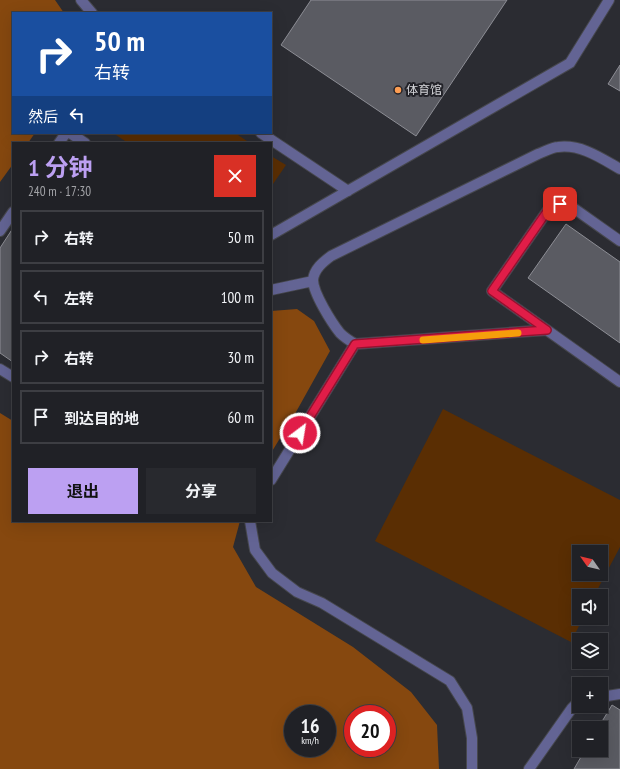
<!DOCTYPE html>
<html lang="zh">
<head>
<meta charset="utf-8">
<style>
  body { margin:0; font-family:"PT Sans Narrow","Noto Sans SC",sans-serif; background:#28292e; color:#f1f3f6; height:100vh; display:flex; flex-direction:column; font-size:15px; white-space:nowrap }
  * { box-sizing:border-box; margin:0 }
  p { font-size:13px; color:#a2a3a7 }
  .icon { flex:none; width:22px; height:22px; fill:none; stroke:currentColor; stroke-width:2; stroke-linecap:round; stroke-linejoin:round }
  .map { position:relative; flex:1; overflow:hidden }
  .drawer { position:absolute; left:12px; top:142px; width:260px; height:380px; display:flex; flex-direction:column; background:#202126; border-radius:0px; box-shadow:0 4px 16px #0002,0 0 0 1px #3d3e43 }
  .drawer>* { flex:none }
  .guide { position:absolute; left:12px; top:12px; width:260px; height:122px; border-radius:0px; box-shadow:0 4px 16px #0002,0 0 0 1px #3d3e43; background:#1a4fa0; color:#fff; overflow:hidden }
  .needle { width:26px; rotate:304deg }
  .fabs { position:absolute; left:572px; top:545px; display:grid; gap:8px }
  .fabs a { display:grid; place-items:center; width:36px; height:36px; border-radius:0px; background:#202126; box-shadow:0 4px 16px #0002,0 0 0 1px #3d3e43; font-size:20px }
  .speed { position:absolute; left:284px; top:705px; display:flex; gap:8px; font-size:20px; font-weight:700; text-align:center }
  .speed>* { display:grid; place-content:center; width:52px; height:52px; border-radius:50%; background:#202126; box-shadow:0 4px 16px #0002,0 0 0 1px #3d3e43; line-height:1 }
  .speed small { font-size:10px; font-weight:400 }
  .speed .limit { border:6px solid #d22; background:#fff; color:#111 }
  .pin { position:absolute; display:grid; place-items:center; width:34px; height:34px; color:#fff; margin:-17px; border-radius:8px; box-shadow:0 2px 6px #0006 }
  .me { position:absolute; width:44px; margin:-22px; rotate:31deg; stroke-linejoin:round; filter:drop-shadow(0 0 3px #0008) }
  .turn { display:flex; align-items:center; gap:14px; height:84px; padding:0 16px; font-size:18px }
  .turn .icon { width:52px; height:52px; stroke-width:2.5 }
  .turn b { display:block; font-size:28px; line-height:34px }
  .then { display:flex; align-items:center; height:38px; padding:0 16px; background:#0003; gap:8px; font-size:15px }
  .round { display:grid; place-items:center; flex:none; width:42px; height:42px; border-radius:0px; background:#28292e }
  .overview { display:flex; align-items:center; justify-content:space-between; height:68px; padding:0 16px }
  h1 { font-size:24px; font-weight:700; line-height:30px; color:#bca0f2 }
  .primary-button { display:flex; gap:8px; margin-top:auto; padding:8px 16px }
  .primary-button a { flex:1; height:46px; border-radius:0px; background:#bca0f2; color:#111; font-size:16px; font-weight:700; line-height:46px; text-align:center }
  .primary-button a+a { background:#28292e; color:#f1f3f6 }
  ul { padding:0; list-style:none }
  li { display:flex; align-items:center; gap:12px; height:54px; margin:0 8px 6px; padding:0 8px; border:2px solid #3d3e43; border-radius:0px }
  li div { flex:1 }
  li b { display:block; font-size:15px }
  li em { font-style:normal }
  .map>svg:first-child { display:block }
  .green { fill:#5a2e03; fill-rule:evenodd }
  .forest { fill:#86480f; fill-rule:evenodd }
  .building { fill:#5a5b62; stroke:#8d8e95 }
  .lines { fill:none; stroke-linecap:round; stroke-linejoin:round }
  .minor-casing { stroke:#46474d; stroke-width:12 }
  .minor { stroke:#636494; stroke-width:10 }
  .route-casing { stroke:#92132f; stroke-width:10 }
  .route { stroke:#e11d48; stroke-width:7 }
  .slow { stroke:#f59e0b; stroke-width:7 }
  .poi-dot { fill:#fc9d52; stroke:#222228; stroke-width:1.5 }
  .labels { text-anchor:middle; stroke-width:4; stroke-linejoin:round; paint-order:stroke }
  .poi-label { font-size:12px; fill:#d6d7db; stroke:#222228; text-anchor:start }
</style>
</head>
<body>
<div class="map">
<svg width="620" height="769" viewBox="0 0 620 769">
  <rect width="100%" height="100%" fill="#2b2c32"/>
  <path class="green" d="M113,133H235L250,143H128Z
    M271,156L286,165L271,187Z
    M443,409L620,500V547L594,596H579V618H583L571,642L375,541ZM579,552H601V574H579Z"/>
  <path class="forest" d="M0,0H55L64,13H13V133H35L28,143H13V164L0,182Z
    M297,309L314,321L330,351L296,412L271,453V311Z
    M0,413L13,421V521H240L233,547L256,587L353,647L411,692L437,725L439,769H0ZM293,714H327V748H293ZM353,714H387V748H353Z"/>
  <path class="building" d="M311,0H507L416,136L281,45Z
    M620,65V91L608,84Z
    M566,224L620,262V343L528,278Z
    M13,228V362L0,353V248Z
    M612,705L620,710V769H574L585,750H601V728H598Z"/>
  <g class="lines">
    <defs>
      <path id="minor" d="M81,0L92,13
        M70,133L85,143
        M261,133L348,191
        M59,143L66,133
        M0,231L13,212
        M271,235L570,63L609,0
        M620,241L572,207L560,204L548,210L492,291L620,382
        M271,290L313,281
        M547,330L355,344C350,341 344,337 340,333C332,323 313,293 313,280C314,269 323,262 331,256L538,154C544,152 552,147 558,147C581,144 601,158 620,169
        M0,369L13,377
        M271,480L355,344
        M250,521L255,550L272,573L297,592L322,603L450,681L467,708L472,738V769
        M601,697L620,694
        M529,769L572,708L579,701"/>
    </defs>
    <use href="#minor" class="minor-casing"/>
    <use href="#minor" class="minor"/>
  </g>
  <g class="lines">
    <defs>
      <path id="route" d="M300,433L355,344L547,330L492,291L548,210L560,204"/>
    </defs>
    <use href="#route" class="route-casing"/>
    <use href="#route" class="route"/>
    <path class="slow" d="M423,340L518,333"/>
  </g>
  <circle class="poi-dot" cx="398" cy="90" r="4"/>
  <g class="labels">
    <g class="poi-label">
      <text x="406" y="94">体育馆</text>
    </g>
  </g>
</svg>
<div class="fabs">
<a><svg class="needle" viewBox="-14 -14 28 28"><path d="M0-13l5 13h-10z" fill="#e53935"/><path d="M0 13l5-13h-10z" fill="#a2a3a7"/></svg></a>
<a><svg class="icon" aria-label="sound" viewBox="0 0 24 24"><path d="M4 9h4l5-4v14l-5-4H4zM17 9q2 3 0 6"/></svg></a>
<a><svg class="icon" aria-label="layers" viewBox="0 0 24 24"><path d="M12 4l9 5-9 5-9-5zM3 14l9 5 9-5"/></svg></a>
<a>+</a>
<a>−</a>
</div>
<div class="speed"><div>16<small>km/h</small></div><div class="limit">20</div></div>
<div class="pin" style="left:560px;top:204px;background:#d93025"><svg class="icon" aria-label="arrive" viewBox="0 0 24 24"><path d="M6 21V4h12l-3 4 3 4H6"/></svg></div>
<svg class="me" style="left:300px;top:433px" viewBox="-20 -20 40 40"><circle r="17" fill="#e11d48" stroke="#fff" stroke-width="3"/><path d="M0-11L8 9 0 5-8 9z" fill="#fff"/></svg>
<div class="guide">
<div class="turn"><svg class="icon" aria-label="right" viewBox="0 0 24 24"><path d="M7 20v-9h11M14 6l5 5-5 5"/></svg><div><b>50 m</b>右转</div></div>
<div class="then">然后<svg class="icon" aria-label="left" viewBox="0 0 24 24"><path d="M17 20v-9H6M10 6l-5 5 5 5"/></svg></div>
</div>
<section class="drawer">
<div class="overview"><div><h1>1 分钟</h1><p>240 m · 17:30</p></div><a class="round" style="background:#d93025;color:#fff"><svg class="icon" aria-label="close" viewBox="0 0 24 24"><path d="M6 6l12 12M18 6L6 18"/></svg></a></div>
<ul>
<li><svg class="icon" aria-label="right" viewBox="0 0 24 24"><path d="M7 20v-9h11M14 6l5 5-5 5"/></svg><div><b>右转</b></div><em>50 m</em></li>
<li><svg class="icon" aria-label="left" viewBox="0 0 24 24"><path d="M17 20v-9H6M10 6l-5 5 5 5"/></svg><div><b>左转</b></div><em>100 m</em></li>
<li><svg class="icon" aria-label="right" viewBox="0 0 24 24"><path d="M7 20v-9h11M14 6l5 5-5 5"/></svg><div><b>右转</b></div><em>30 m</em></li>
<li><svg class="icon" aria-label="arrive" viewBox="0 0 24 24"><path d="M6 21V4h12l-3 4 3 4H6"/></svg><div><b>到达目的地</b></div><em>60 m</em></li>
</ul>
<div class="primary-button"><a>退出</a><a>分享</a></div>
</section>
</div>
</body>
</html>
